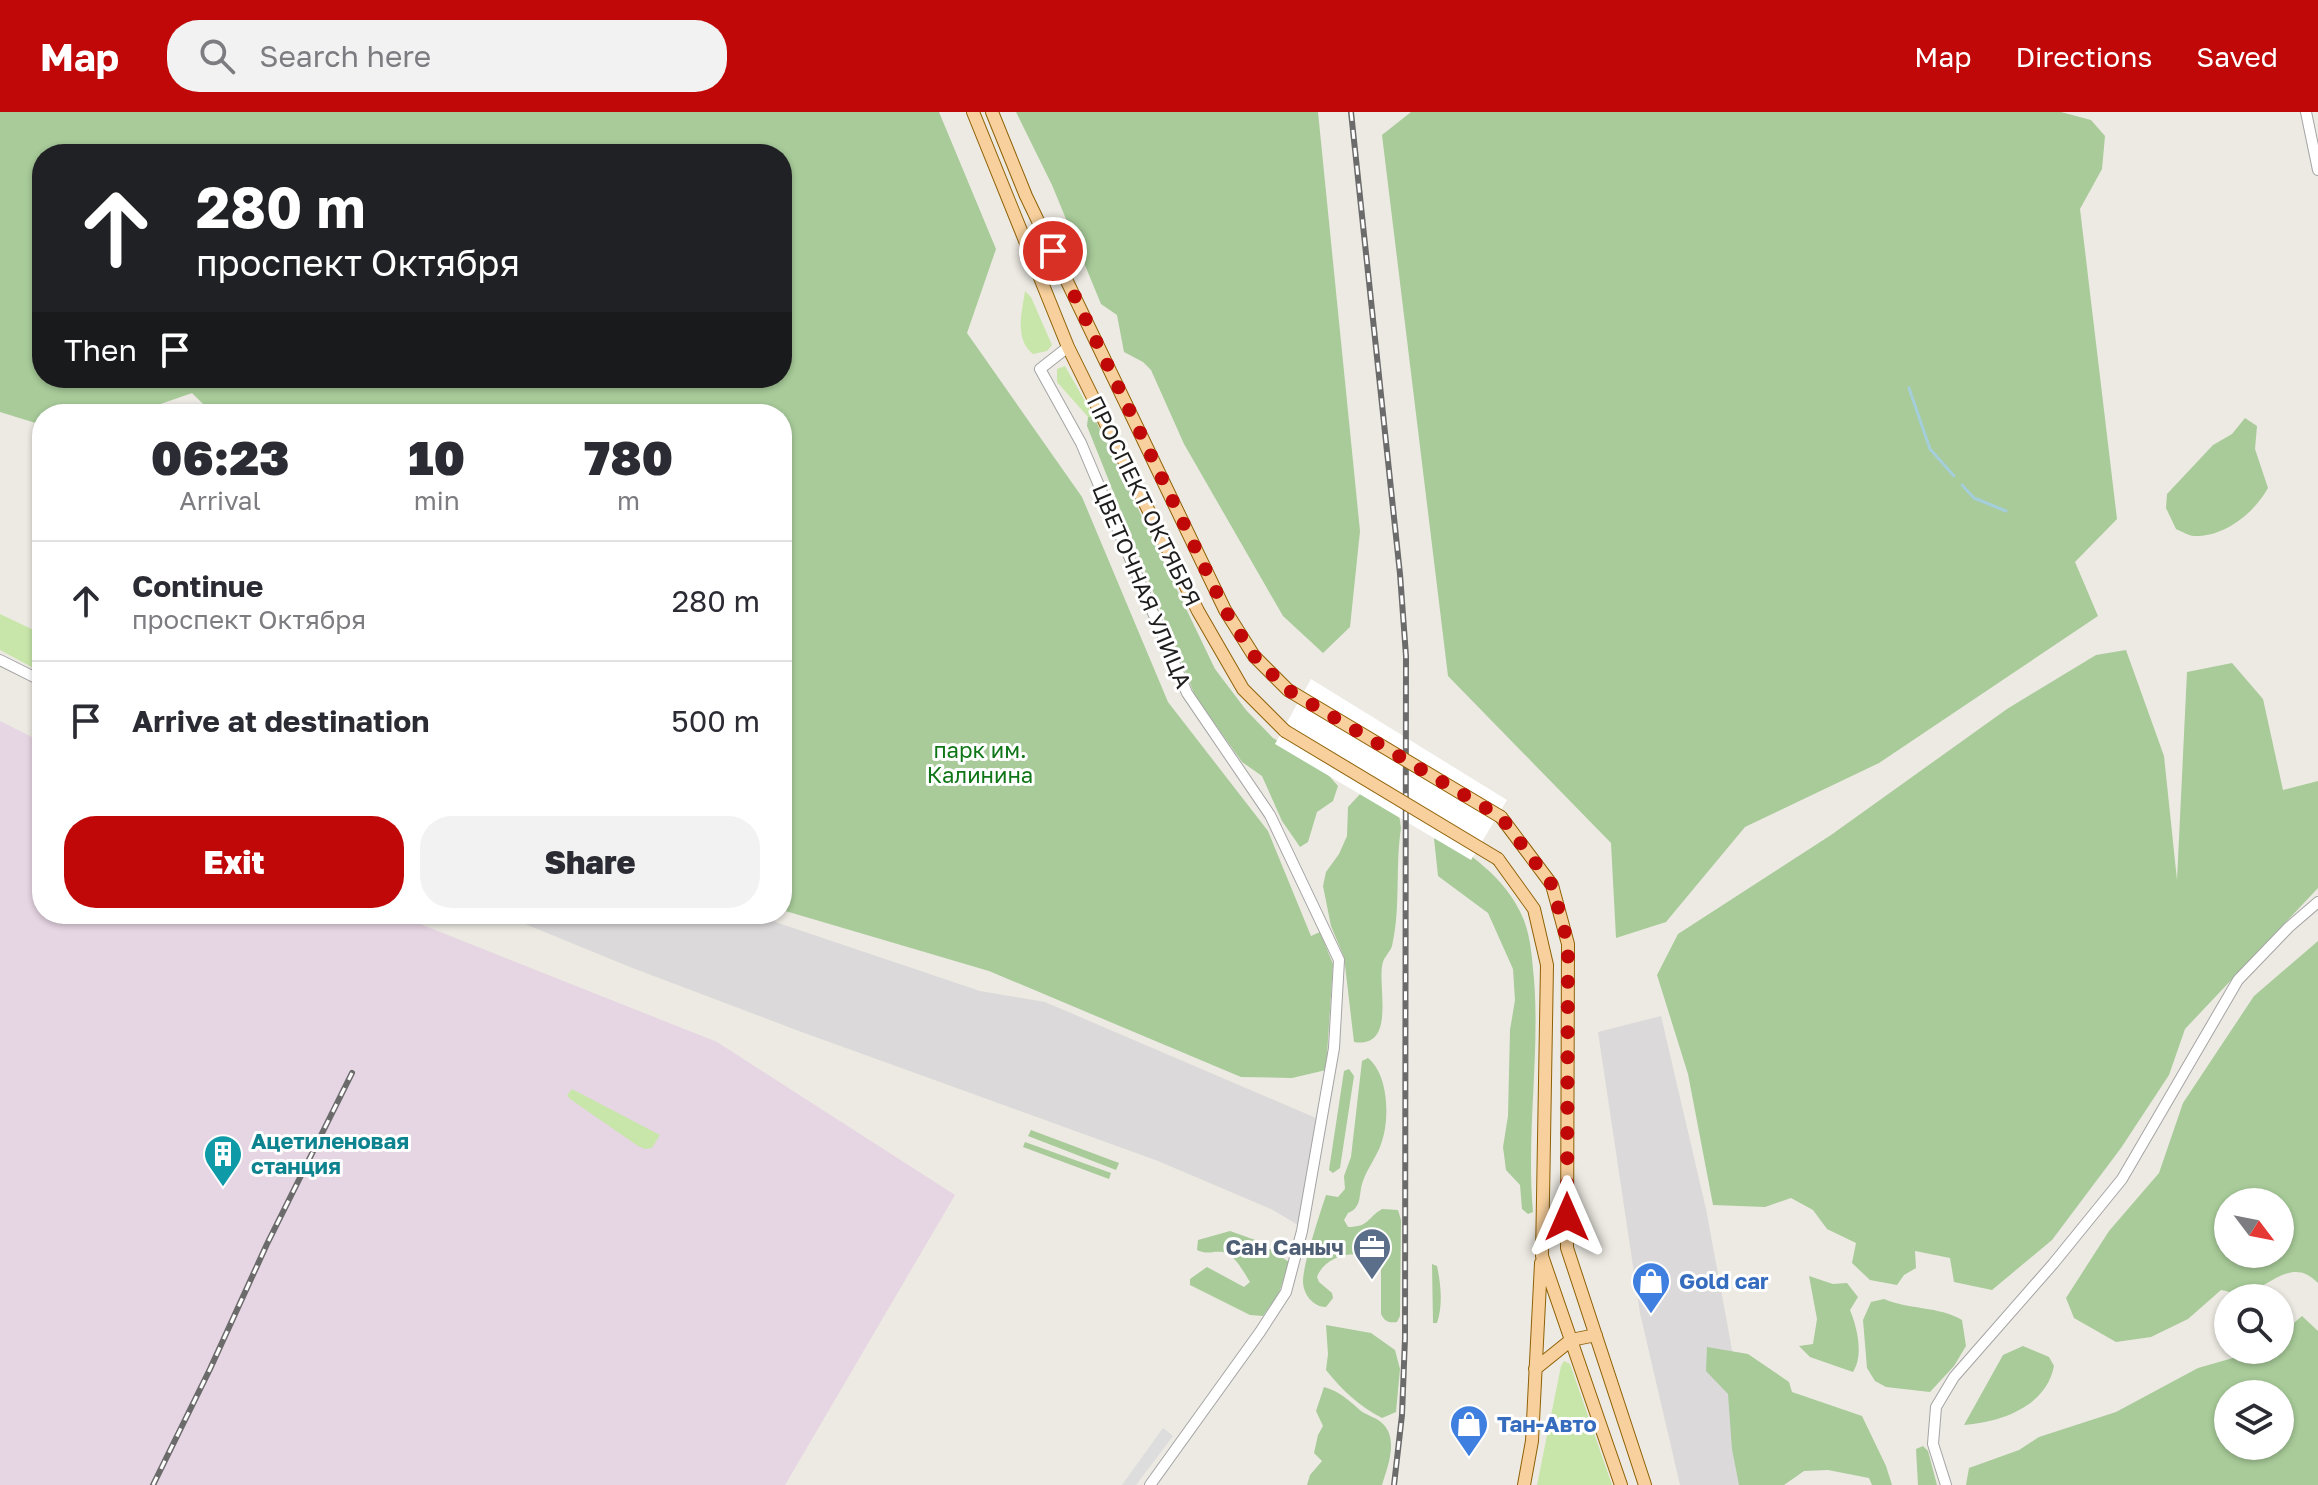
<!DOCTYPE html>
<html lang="en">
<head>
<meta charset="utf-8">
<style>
  body { margin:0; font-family:"Golos Text",sans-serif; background:#f2f2f3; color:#2b2b33; height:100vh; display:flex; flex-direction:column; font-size:30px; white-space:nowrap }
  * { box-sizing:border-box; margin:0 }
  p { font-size:26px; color:#7c7c81 }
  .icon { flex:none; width:44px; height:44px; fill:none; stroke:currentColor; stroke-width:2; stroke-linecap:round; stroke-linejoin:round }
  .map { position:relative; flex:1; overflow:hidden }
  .drawer { position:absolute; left:32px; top:292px; width:760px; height:520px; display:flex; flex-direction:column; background:#fff; border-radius:32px; box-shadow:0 2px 6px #0004 }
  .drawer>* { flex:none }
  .banner { position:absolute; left:32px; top:32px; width:760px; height:244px; border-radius:32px; box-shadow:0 2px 6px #0004; background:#202124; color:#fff; overflow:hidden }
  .needle { width:52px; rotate:122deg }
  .controls { position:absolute; left:2214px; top:1076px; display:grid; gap:16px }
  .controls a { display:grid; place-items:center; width:80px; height:80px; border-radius:50%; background:#fff; box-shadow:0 2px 6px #0004; font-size:40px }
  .pin { position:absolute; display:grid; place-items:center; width:68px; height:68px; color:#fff; margin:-34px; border:4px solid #fff; border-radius:50%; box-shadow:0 2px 8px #0007 }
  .me { position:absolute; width:88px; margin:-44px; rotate:0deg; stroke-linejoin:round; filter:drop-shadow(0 0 6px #0008) }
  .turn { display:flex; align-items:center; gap:28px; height:168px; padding:0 32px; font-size:36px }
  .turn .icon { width:104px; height:104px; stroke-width:2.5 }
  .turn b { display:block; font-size:56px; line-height:68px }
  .then { display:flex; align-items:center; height:76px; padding:0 32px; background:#0003; gap:16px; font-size:30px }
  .eta { display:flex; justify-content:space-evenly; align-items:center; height:136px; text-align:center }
  .eta b { font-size:48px; font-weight:800; line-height:56px }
  .action { display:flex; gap:16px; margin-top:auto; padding:16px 32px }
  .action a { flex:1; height:92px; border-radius:32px; background:#c10809; color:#fff; font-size:32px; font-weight:800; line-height:92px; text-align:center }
  .action a+a { background:#f2f2f3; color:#2b2b33 }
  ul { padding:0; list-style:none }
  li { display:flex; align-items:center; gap:24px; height:120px; padding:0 32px; border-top:2px solid #e1e1e2 }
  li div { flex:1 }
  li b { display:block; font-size:30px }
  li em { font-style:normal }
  header { display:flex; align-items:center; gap:48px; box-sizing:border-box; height:112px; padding:0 40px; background:#c10809; color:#fff }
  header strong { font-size:38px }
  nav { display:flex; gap:44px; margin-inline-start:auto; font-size:28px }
  .search { width:560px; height:72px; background:#f2f2f3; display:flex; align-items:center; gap:20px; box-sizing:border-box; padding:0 28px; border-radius:32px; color:#7c7c81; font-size:30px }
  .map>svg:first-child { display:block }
  .residential { fill:#dbd9d9 }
  .industrial { fill:#e6d5e3 }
  .grass { fill:#c8e6aa }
  .forest { fill:#a8cb99; fill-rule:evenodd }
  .parking { fill:#ddd }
  .pier { fill:#fff }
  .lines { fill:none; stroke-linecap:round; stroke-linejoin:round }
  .stream { stroke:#a4ceda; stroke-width:3 }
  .minor-casing { stroke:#a4a4a4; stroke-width:12 }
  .major-casing { stroke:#8f6106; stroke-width:14 }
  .minor { stroke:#fff; stroke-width:10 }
  .major { stroke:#f8d09d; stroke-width:12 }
  .rail-casing { stroke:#6b6b6b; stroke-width:6 }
  .rail { stroke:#fff; stroke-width:3; stroke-dasharray:9; stroke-linecap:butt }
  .major-bridge-casing { stroke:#8f6106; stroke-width:14; stroke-linecap:butt }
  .major-bridge { stroke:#f8d09d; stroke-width:12 }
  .route { stroke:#c10809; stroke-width:14; stroke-dasharray:0 25.2 }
  .labels { text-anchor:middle; stroke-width:6; stroke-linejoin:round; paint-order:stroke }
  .street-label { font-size:22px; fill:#1d1d1d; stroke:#fff }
  .park-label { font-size:22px; fill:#0f7617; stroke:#fff }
  .culture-label { font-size:22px; font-weight:bold; fill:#0d838f; stroke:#fff; text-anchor:start }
  .service-label { font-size:22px; font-weight:bold; fill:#4e5e75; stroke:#fff; text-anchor:end }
  .shop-label { font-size:22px; font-weight:bold; fill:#366cbe; stroke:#fff; text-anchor:start }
</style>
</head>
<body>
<header>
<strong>Map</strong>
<div class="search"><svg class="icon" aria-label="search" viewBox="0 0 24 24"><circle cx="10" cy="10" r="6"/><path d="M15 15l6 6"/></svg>Search here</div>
<nav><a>Map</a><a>Directions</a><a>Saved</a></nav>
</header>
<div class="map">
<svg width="2318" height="1373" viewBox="0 0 2318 1373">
  <rect width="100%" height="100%" fill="#edeae3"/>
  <path class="residential" d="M501,802H752L980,879L1045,890L1316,1006L1298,1113L1273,1098L1158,1049L799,919L630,855Z
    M1661,904L1706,1097L1757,1373H1680L1640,1201L1598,920Z"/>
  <path class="industrial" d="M0,609L42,630V802H395L717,930L955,1083L785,1373H0Z"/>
  <path class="grass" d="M1025,179L1031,185L1052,233L1047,239L1033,242C1014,227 1022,200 1025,179Z
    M1065,254L1094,305H1088L1057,270V257Z
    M0,502L42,522L41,560L0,538Z
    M572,977L660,1023L652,1036L645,1037L638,1034L570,987L567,983Z
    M1564,1249L1570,1252L1612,1373H1537L1561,1254Z"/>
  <path class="forest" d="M0,0H939L996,137L967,221L1082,385L1168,590L1268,719L1311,824L1320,820L1333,852L1326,958L1292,966L1241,965L989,859L782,798V302H213L192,281L132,302H42V313L0,300ZM42,42H782V266H42Z
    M1016,0H1318L1360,419L1350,515L1323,541L1283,504L1184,332L1151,258L1143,250L1124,240L1117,203L1101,192L1052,73Z
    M1411,0H2061L2091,8L2105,24L2102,57L2080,97L2117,407L2075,450L2098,504L1879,651L1745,715L1666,810L1616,826L1611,731L1448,564L1382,23Z
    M1088,305H1094L1215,557L1246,598L1273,626L1324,658L1338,674L1333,689L1317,700L1308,730L1300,735L1282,709L1262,664L1242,650L1195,584L1087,314Z
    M2245,306L2257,314L2255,337L2268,376C2254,401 2225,425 2194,424C2189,424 2181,419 2176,417L2166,396L2167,382L2213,333L2232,322Z
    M2126,538L2164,644L2177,768L2187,560L2232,551L2263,587L2283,678L2318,669V776L2185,917L2169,963L2121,1036L2052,1128L1992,1178L1954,1170L1950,1146L1915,1139L1916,1156L1904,1163L1897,1173L1870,1168L1852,1151L1856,1131L1827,1117L1813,1098L1791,1086L1765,1095L1713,1093L1688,962L1657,863L1678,822L1831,723L2007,597L2096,543Z
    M1361,681L1399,702L1401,716C1395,755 1401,796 1392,834C1390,840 1385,844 1383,850C1376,871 1398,937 1354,930L1344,845L1331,814L1323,774L1326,760L1339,742L1347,724L1348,695Z
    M1433,717C1467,740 1507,766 1523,806C1531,825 1532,847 1534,867C1540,944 1526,1022 1533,1100L1528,1102L1522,1097L1520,1073L1506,1058L1503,1035L1508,1004L1510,918L1515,888L1513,857L1488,801L1438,764Z
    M2318,829V1171C2290,1142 2268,1179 2241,1182C2235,1182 2227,1179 2221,1178L2188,1207L2151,1225L2116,1230L2074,1206L2066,1186L2109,1119L2159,1061L2183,991L2254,884ZM2228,1090H2280V1142H2228Z
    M1368,946C1388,962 1390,1005 1382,1029C1378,1043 1368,1055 1363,1069C1358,1082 1363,1095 1348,1101L1344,1108L1348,1115C1369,1115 1367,1106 1382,1097L1398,1098L1401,1108L1400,1204L1397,1210C1389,1211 1385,1210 1381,1202V1150C1361,1136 1326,1141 1317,1165L1319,1170L1332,1181L1333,1186L1326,1195C1313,1195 1303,1182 1303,1169C1303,1153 1320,1101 1326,1083L1338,1085L1345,1077L1344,1064L1351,1045L1362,949Z
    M1349,957L1354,964L1340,1056L1333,1061L1329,1058L1344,959Z
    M1031,1018L1119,1051L1116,1058L1028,1024Z
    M1025,1030L1111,1061L1109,1067L1023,1035Z
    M1230,1119L1258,1129L1289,1150L1279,1181L1263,1204L1250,1203L1190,1173V1167L1207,1155L1244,1175L1250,1170C1244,1161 1235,1142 1223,1140C1213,1139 1207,1143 1197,1138L1198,1128Z
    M1432,1152L1437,1154C1441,1172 1443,1194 1437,1211H1433Z
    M1809,1164L1833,1172L1847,1171L1858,1185L1850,1198C1857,1215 1864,1243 1853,1260L1810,1245L1799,1234L1813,1232L1817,1207Z
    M1884,1187C1910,1198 1938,1194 1962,1208L1966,1234L1954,1254L1930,1280L1886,1275L1875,1269L1867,1256L1863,1208L1871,1190Z
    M2302,1204L2318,1219V1373H1966L1969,1356L2019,1338L2039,1325L2116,1300L2198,1256L2261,1238H2280V1223ZM2228,1282H2280V1334H2228Z
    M1326,1213L1371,1221L1395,1238L1400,1257L1396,1300L1382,1306C1360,1295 1341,1277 1326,1258L1328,1242Z
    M2023,1234L2049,1245L2054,1254C2046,1295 2001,1310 1964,1313L2003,1243Z
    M1707,1235L1748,1242L1789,1270L1792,1280L1862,1304L1886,1354L1892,1373H1872L1869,1366L1828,1358L1804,1359L1784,1373H1739L1732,1337L1728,1282L1706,1259Z
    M1324,1275C1341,1280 1348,1288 1361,1299C1368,1304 1378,1306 1383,1312C1399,1328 1387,1356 1382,1373H1307L1310,1363L1322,1349L1314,1341L1318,1323L1323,1314L1316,1299Z
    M1923,1334L1928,1339L1937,1373H1918L1916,1337Z"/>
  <path class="parking" d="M1163,1316L1173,1324L1136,1373H1122Z"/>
  <path class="pier" d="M1311,567L1507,688L1471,748L1275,632Z"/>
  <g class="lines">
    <path class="stream" d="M1909,276L1930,337L1954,364
      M1962,373L1974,386L2006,399"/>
    <defs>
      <path id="minor" d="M2306,0L2318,58
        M1068,235L1040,257L1081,331L1187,581L1270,703L1339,848L1334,936L1302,1119L1286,1180L1260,1220L1150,1373
        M0,548L42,569
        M1946,1373L1933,1332L1936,1295L1954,1265L2053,1152L2122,1067L2238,868L2289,815L2318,790"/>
      <path id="major" d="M973,0L1068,235L1198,499L1243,577L1285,619
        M992,0L1026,84L1225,498L1254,544L1288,578
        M1501,705L1552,773L1568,832L1567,1136L1645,1373
        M1498,747L1534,797L1547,853L1542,1144L1621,1373
        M1535,1257L1571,1228L1596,1223
        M1524,1373L1532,1329L1541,1151"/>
    </defs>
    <use href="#minor" class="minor-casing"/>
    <use href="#major" class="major-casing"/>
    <use href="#minor" class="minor"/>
    <use href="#major" class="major"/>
    <defs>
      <path id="rail" d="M1351,0L1400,462L1406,544L1405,1226L1402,1303L1394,1373
        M153,1373L210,1257L267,1132L352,961"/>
    </defs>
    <use href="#rail" class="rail-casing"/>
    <use href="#rail" class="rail"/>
    <defs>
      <path id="major-bridge" d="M1288,578L1501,705
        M1285,619L1498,747"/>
    </defs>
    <use href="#major-bridge" class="major-bridge-casing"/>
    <use href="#major-bridge" class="major-bridge"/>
  </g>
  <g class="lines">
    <path class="route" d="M1053,139L1225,498L1254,544L1288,578L1501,705L1552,773L1568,832L1567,1105"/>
  </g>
  <defs>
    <symbol id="building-pin" viewBox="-11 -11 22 30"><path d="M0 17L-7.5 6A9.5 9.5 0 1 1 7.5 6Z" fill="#0f9aa8" stroke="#fff"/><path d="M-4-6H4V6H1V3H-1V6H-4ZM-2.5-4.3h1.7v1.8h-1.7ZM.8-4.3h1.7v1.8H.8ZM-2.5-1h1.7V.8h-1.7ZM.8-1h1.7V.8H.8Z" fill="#fff"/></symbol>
    <symbol id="office-pin" viewBox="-11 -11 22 30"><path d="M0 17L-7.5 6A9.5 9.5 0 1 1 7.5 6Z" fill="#5c6f8a" stroke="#fff"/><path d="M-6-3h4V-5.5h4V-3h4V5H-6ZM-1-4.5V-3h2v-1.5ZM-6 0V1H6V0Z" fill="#fff"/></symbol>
    <symbol id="shop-pin" viewBox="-11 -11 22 30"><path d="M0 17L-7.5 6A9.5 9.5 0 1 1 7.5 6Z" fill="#3f7fe0" stroke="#fff"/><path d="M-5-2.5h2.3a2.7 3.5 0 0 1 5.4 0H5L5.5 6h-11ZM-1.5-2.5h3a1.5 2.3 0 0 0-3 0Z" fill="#fff"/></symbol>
  </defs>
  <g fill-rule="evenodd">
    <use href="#building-pin" x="201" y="1020" width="44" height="60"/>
    <use href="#office-pin" x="1350" y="1113" width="44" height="60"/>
    <use href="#shop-pin" x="1629" y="1147" width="44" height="60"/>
    <use href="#shop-pin" x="1447" y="1290" width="44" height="60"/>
  </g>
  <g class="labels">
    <g class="street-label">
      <text transform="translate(1144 389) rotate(64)" y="8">ПРОСПЕКТ ОКТЯБРЯ</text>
      <text transform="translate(1142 474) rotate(67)" y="8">ЦВЕТОЧНАЯ УЛИЦА</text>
    </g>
    <g class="park-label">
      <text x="980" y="646">парк им.<tspan x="980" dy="25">Калинина</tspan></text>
    </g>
    <g class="culture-label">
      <text x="251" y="1037">Ацетиленовая<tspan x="251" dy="25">станция</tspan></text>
    </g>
    <g class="service-label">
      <text x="1344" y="1143">Сан Саныч</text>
    </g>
    <g class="shop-label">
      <text x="1679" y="1177">Gold car</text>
      <text x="1497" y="1320">Тан-Авто</text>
    </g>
  </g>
</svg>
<div class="controls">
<a><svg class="needle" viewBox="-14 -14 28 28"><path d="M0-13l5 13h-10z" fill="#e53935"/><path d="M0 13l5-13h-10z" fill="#7c7c81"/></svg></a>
<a><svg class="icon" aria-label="search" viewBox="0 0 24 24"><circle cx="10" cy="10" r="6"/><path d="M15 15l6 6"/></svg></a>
<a><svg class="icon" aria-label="layers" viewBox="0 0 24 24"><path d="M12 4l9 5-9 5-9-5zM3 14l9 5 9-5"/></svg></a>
</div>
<div class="pin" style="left:1053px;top:139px;background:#d93025"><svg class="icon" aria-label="arrive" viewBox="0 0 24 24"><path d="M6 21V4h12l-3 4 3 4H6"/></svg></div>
<svg class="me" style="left:1567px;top:1105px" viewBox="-20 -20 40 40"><path d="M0-17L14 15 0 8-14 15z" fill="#c10809" stroke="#fff" stroke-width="4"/></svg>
<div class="banner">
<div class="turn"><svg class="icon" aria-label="ahead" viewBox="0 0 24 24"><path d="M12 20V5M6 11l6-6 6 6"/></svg><div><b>280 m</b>проспект Октября</div></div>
<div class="then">Then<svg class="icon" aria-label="arrive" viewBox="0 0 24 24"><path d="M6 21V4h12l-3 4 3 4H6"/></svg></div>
</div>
<section class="drawer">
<div class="eta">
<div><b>06:23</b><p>Arrival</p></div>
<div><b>10</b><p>min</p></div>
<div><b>780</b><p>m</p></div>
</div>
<ul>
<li><svg class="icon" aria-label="ahead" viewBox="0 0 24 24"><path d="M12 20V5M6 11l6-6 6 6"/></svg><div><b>Continue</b><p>проспект Октября</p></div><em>280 m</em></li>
<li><svg class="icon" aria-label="arrive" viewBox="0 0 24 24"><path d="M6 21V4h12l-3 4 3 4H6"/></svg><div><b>Arrive at destination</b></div><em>500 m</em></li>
</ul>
<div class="action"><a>Exit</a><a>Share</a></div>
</section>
</div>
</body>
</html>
